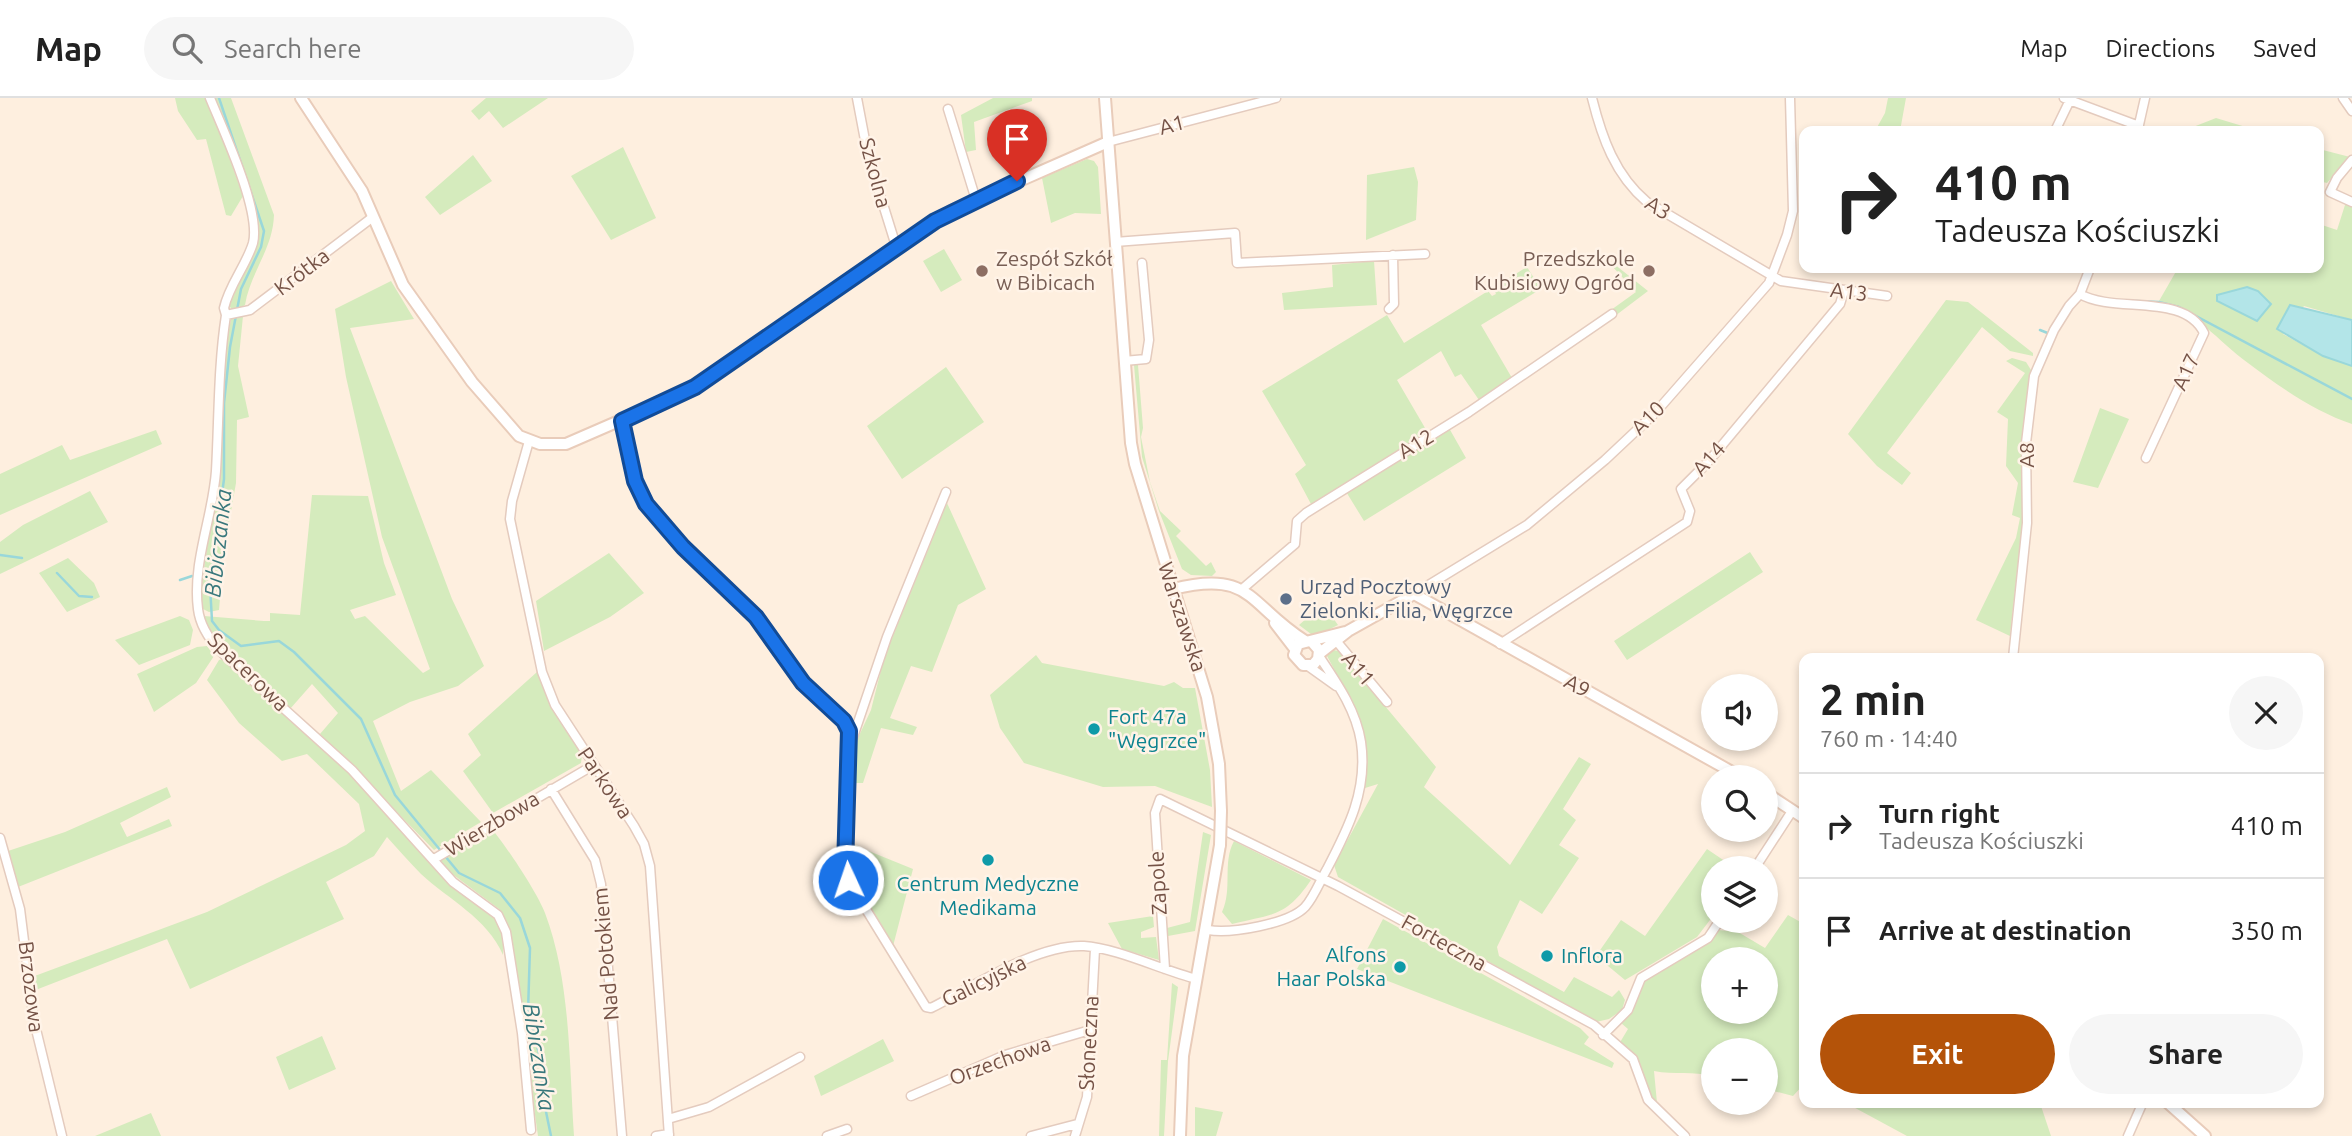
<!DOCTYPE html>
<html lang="en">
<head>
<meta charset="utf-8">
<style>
  body { margin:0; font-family:Ubuntu,sans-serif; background:#f6f6f6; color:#222; height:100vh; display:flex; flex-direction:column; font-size:26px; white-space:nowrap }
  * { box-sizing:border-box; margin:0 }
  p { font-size:23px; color:#767676 }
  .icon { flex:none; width:38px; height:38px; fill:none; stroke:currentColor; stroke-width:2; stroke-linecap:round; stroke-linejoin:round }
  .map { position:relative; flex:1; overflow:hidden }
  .drawer { position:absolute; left:1799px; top:555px; width:525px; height:455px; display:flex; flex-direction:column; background:#fff; border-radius:14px; box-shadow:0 4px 10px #0003 }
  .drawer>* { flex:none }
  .top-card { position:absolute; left:1799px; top:28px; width:525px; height:147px; border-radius:14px; box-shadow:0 4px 10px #0003; background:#fff; color:#222; overflow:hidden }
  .controls { position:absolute; left:1701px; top:576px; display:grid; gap:14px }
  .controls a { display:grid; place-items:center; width:77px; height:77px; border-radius:50%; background:#fff; box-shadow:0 4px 10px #0003; font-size:35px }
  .pin { position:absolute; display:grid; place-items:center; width:60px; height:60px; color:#fff; margin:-72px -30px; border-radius:50% 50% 50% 0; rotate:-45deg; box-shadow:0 0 7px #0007 }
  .pin .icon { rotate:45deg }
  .me { position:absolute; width:77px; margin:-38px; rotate:357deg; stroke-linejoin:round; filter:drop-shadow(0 0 5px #0008) }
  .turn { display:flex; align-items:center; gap:24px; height:147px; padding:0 21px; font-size:32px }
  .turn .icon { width:91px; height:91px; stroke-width:2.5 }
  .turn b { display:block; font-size:49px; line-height:60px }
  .round { display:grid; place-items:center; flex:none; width:74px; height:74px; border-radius:37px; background:#f6f6f6 }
  .head { display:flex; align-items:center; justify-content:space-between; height:119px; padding:0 21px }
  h1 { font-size:42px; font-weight:700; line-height:52px }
  .cta { display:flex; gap:14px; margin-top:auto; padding:14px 21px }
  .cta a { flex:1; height:80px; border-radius:42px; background:#b45309; color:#fff; font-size:28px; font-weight:700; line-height:80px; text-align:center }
  .cta a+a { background:#f6f6f6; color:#222 }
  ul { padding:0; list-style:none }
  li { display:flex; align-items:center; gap:21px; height:105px; padding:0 21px; border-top:2px solid #e0e0e0 }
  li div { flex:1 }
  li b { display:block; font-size:26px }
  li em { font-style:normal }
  header { display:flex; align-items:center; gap:42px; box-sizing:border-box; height:98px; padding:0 35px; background:#fff; border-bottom:2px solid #e0e0e0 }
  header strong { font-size:33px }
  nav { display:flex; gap:38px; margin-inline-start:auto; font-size:24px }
  .search { width:490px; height:63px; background:#f6f6f6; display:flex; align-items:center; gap:18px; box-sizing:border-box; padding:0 24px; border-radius:38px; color:#767676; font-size:26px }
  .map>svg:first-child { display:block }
  .green { fill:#d5ebbd; fill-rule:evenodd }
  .water { fill:#b3e5e8; stroke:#99d7da; stroke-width:2 }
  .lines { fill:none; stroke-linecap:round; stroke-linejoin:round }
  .stream { stroke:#99d7da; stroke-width:2.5 }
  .street-casing { stroke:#e4cbbe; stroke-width:11 }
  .secondary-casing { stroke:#e9ccba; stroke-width:14 }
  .street { stroke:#fff; stroke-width:8 }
  .secondary { stroke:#fff; stroke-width:10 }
  .secondary-bridge-casing { stroke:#e9ccba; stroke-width:14; stroke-linecap:butt }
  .secondary-bridge { stroke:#fff; stroke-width:10 }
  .route-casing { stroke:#114b97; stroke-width:18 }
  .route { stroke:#1a73e8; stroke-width:12 }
  .education-dot { fill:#8d6e63; stroke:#fff3e7; stroke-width:2.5 }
  .service-dot { fill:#5c6f8a; stroke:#fff3e7; stroke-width:2.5 }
  .culture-dot { fill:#0f9aa8; stroke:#fff3e7; stroke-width:2.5 }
  .labels { text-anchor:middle; stroke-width:5; stroke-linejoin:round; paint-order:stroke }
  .street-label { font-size:21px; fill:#755246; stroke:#fff3e7 }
  .education-label { font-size:21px; fill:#785e54; stroke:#fff3e7; text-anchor:start }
  .service-label { font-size:21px; fill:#4e5e75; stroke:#fff3e7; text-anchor:start }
  .culture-label { font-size:21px; fill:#0d838f; stroke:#fff3e7; text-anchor:start }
  .water-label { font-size:23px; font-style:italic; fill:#39787c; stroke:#fff3e7 }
</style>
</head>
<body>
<header>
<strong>Map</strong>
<div class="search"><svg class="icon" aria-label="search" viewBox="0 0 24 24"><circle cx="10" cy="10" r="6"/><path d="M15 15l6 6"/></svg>Search here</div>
<nav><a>Map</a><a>Directions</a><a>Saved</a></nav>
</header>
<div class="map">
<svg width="2352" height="1038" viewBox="0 0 2352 1038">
  <rect width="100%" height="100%" fill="#feefdf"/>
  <path class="green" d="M175,0H208L243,98L231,118L226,117L206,41L197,42L178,13Z
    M213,0H231L274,117C273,151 250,175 245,207L234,213L229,208L257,144V128Z
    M486,0H548L503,30L489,13L479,22L471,13Z
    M993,0H1032V3L974,24L976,52L966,54L961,17Z
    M1888,0H1906L1900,33H1875L1885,15Z
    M2216,20L2259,33H2183Z
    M623,49L656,120L611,142L571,78Z
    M2319,51L2350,59L2327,85L2319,83Z
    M473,57L492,83L440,117L425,99Z
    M1087,61L1094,63L1098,69L1101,116L1075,115L1051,125L1042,80Z
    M1414,69L1418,84L1416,122L1366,142L1367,77Z
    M2345,107H2352V222L2304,208L2283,236L2323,258L2352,268V326C2316,314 2278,288 2248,265C2218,243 2196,213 2159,203L2178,170H2319V126L2337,132Z
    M944,151L962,182L941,194L923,163Z
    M1599,154L1648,193L1615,218L1611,212L1636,194Z
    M1374,163L1377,207L1284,212L1282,195L1333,189L1332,167Z
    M1527,169L1541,191L1481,227L1512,280L1479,302L1461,276L1455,279L1441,253L1397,282L1428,335L1311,406L1295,376L1306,367L1262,293L1387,217L1404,245L1488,193L1492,198L1496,196L1493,190Z
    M391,183L414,221L350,230L452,501L484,568L458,588L410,604L373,623L401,693L431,672L481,724L434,752L320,636L338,615L312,586L290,611C261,585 215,556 204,518L264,523H270V515L300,517L312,397L368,398L384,465L396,497L350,512L355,521L365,518L423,575L430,571L382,439L346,279L335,211Z
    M1946,202L1968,204L2033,255V258L2010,253L1982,229L1887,355L1911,375L1902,387L1877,368L1848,336Z
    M243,218L238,268L249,319L237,322L236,385L224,453L219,512L209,514L201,510C201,463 216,418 219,371C222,321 220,271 231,221Z
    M2012,260L2026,264L2031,272L2023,331L2024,410L2010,538L1976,522L2016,440L2020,420L2012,417L2018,385L2006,368L2008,321L1997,314L2025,275L2006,263Z
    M1134,267H1138L1143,330L1141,339L1150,384L1160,413L1181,433L1176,438L1206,468L1211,464L1216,474L1212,478L1191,477L1182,471L1159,413L1142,359Z
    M946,269L984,324L902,381L867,328Z
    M2100,310L2129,321L2098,390L2073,384Z
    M1449,330L1466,360L1364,423L1345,392Z
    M156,332L162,346L0,417V376L62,347L70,362Z
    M90,393L108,424L0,476V444L23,427Z
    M947,405L986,491L958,507L932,574L911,568L890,620L917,629L913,637L881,630L863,685H854L856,644L871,612L884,560Z
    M1750,454L1763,474L1627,562L1614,543Z
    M609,455L644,495L610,519L544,553L536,503Z
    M68,460L94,485L100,499L67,514L39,475Z
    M1323,506L1338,527L1322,535L1311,536L1299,527Z
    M180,518L189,522L193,532L190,547L139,567L115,542Z
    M207,548L214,558L196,585L154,614L137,576L197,549Z
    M1333,552L1339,553L1436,669L1424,689L1510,767L1579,659L1591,666L1563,711L1576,722L1559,747L1579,760L1542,816L1520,802L1497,849L1499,858L1564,894L1574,879L1612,899L1619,892L1625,902L1622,912L1609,921L1596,924L1338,779L1334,767L1378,686L1365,690C1368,629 1355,610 1327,558Z
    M1036,557L1042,565L1164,588L1174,584L1183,590H1195L1210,672L1212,709L1155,688L1103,689L1024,665L1000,630L990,597Z
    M222,561L348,672L437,773L497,820L503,833V857C487,820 449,802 421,776C409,764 398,751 387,739L374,758L326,784L344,821L190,891L167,841L33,893L32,879L207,814L346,747L365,733L359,706L307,656L282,663L239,625L207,582L219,562Z
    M537,574L553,611L582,657L581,665L493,715L463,673L481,657L468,636Z
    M167,689L171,699L120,725L127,739L169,721L172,728L18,789L8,753L65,734Z
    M490,729C505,746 537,794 545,815C571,884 569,965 574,1038H538L508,826L499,811L443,769L440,762Z
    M1203,734L1211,737L1195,833L1168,838L1167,830L1190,824Z
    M1234,743L1311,782C1286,819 1273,816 1232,826L1222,814C1233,791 1222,765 1234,743Z
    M849,745L913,771L892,852L850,781Z
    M1707,751L1735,770H1713V818L1697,839L1625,882L1596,858L1621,822L1645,838Z
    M1788,817L1804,826V986L1793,998L1766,991V952H1713V978C1693,973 1674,977 1654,973L1657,1005C1639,984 1645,964 1619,946L1628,931L1621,925L1632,914L1642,884L1718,832L1738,834L1765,850ZM1713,861H1766V914H1713Z
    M1153,818L1154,829L1141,834V840L1156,839L1159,862L1122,851L1108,825Z
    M1383,821L1580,930L1589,939L1584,946L1614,965L1612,970L1357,871Z
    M1172,885L1178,889L1168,963L1164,1038H1159L1161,962H1167Z
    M322,938L336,971L289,992L276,959Z
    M883,941L894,963L821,998L814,978Z
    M1846,1005H2040L2051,1038H1907Z
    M1195,1009L1223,1014L1216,1038H1195Z
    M151,1015L161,1038H95Z"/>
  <path class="water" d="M2247,189L2258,193L2271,206L2257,223L2217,203V197Z
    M2290,207L2352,222V268L2323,258L2277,231Z"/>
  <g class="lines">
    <path class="stream" d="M219,0L264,133L261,149L241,191L230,249L224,305V381L210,487L212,523L219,532L241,548L279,543L294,554L361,621L395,697L459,775L500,795L520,820L530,850L528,914L541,963L544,1004L551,1038
      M2136,203L2159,204L2179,209L2352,301
      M2040,232L2050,236
      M0,457L22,460
      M57,475L79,498L92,499
      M180,482L192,478"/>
    <defs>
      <path id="street" d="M210,0C223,32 261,112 253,145C246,168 229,187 224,210L226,217C218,269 219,320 216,373C213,418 192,465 198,511C200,528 209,541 220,553L352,672L453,784L498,817L506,834L522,935L531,1032
        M857,0L868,58L896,148
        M1592,0C1602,40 1615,77 1647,104L1781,183L1887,198
        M2064,0L2139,28
        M2343,0L2352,13
        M948,11L976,102
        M2138,31L2145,0
        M2055,33L2070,2
        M1108,44L1276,0
        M2352,62L2337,80L2330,94L2352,104
        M1115,144L1235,135L1237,165L1425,156
        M2080,196C2114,216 2184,194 2204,235L2146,360
        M1389,211L1394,206L1393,157
        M226,217L250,212L373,119
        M1124,263L1146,261L1149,242L1142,165
        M622,323L635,383L646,406L683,449L756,519L803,585L844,623L849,633L845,770L848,782L926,909L931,910C973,889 1036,846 1084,848C1117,850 1164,873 1197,881
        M529,343L512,403L510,421L542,574L555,607L634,728L644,746L650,768L669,1038
        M1241,492L1295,446L1297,423L1306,415L1469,314L1612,216
        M1414,496L1527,427L1605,362L1656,314L1769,185L1787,137L1793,113L1790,0
        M1333,539L1387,604
        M1500,546L1687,424L1690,413L1681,391L1708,364L1840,206L1844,193
        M2013,560L2027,425L2026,345L2034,278L2054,232L2069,208L2080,196L2090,170
        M1308,568L1336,588
        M851,645L887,539L946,394
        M551,691L595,762L601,786L622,1038
        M0,740L20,811L34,923L62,1038
        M434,761L592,668
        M1755,770L1792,713
        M1208,832C1230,836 1289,826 1305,809C1314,799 1320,783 1327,771C1348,731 1368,692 1361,644C1356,612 1337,585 1319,558
        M1165,871L1155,715L1160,701L1338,788L1594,927L1633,961L1648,1002L1685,1038
        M1603,937L1628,912L1641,880L1708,840L1720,822
        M911,998L1005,957L1090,932
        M668,1021L709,1009L800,959
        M656,1038L669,1036
        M827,1038L847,1031
        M1031,1038L1077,1026
        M1075,1038L1087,999L1095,851
        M2128,1038L2143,1004"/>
      <path id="secondary" d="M301,0L362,93L403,187L472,284L519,338L540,346H566L688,293L951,113L1108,44
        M1105,0L1131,345L1135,366L1207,599L1219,666L1221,713
        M1173,491C1252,471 1248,507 1305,543
        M1275,525L1295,551
        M1312,544L1319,552L1318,561L1313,567H1303L1294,557L1298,546L1345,534
        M1320,555L1348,533L1414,496L1741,679
        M1766,695L1804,720
        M2167,1004L2205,1038
        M1180,1038L1183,958L1220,747"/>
    </defs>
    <use href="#street" class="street-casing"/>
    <use href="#secondary" class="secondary-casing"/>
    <use href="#street" class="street"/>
    <use href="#secondary" class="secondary"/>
    <defs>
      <path id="secondary-bridge" d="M1220,747L1221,713"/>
    </defs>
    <use href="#secondary-bridge" class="secondary-bridge-casing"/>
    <use href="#secondary-bridge" class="secondary-bridge"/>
  </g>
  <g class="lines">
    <defs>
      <path id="route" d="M848,782L845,770L849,633L844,623L803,585L756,519L683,449L646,406L635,383L622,323L695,289L935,123L1017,83"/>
    </defs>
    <use href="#route" class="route-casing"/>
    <use href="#route" class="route"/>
  </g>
  <g class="education-dot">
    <circle cx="982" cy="173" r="7"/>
    <circle cx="1649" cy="173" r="7"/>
  </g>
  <circle class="service-dot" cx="1286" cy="501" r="7"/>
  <g class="culture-dot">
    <circle cx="1094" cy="631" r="7"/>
    <circle cx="988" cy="762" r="7"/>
    <circle cx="1547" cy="858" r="7"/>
    <circle cx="1400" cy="869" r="7"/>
  </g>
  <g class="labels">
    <g class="street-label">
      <text transform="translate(1172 27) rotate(-14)" y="7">A1</text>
      <text transform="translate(875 75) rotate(75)" y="7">Szkolna</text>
      <text transform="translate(1658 110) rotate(33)" y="7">A3</text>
      <text transform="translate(302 174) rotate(-37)" y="7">Krótka</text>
      <text transform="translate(1849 194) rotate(7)" y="7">A13</text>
      <text transform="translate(2186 274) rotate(-65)" y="7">A17</text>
      <text transform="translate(1648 320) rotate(-45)" y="7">A10</text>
      <text transform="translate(1416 346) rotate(-31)" y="7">A12</text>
      <text transform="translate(2027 357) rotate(-90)" y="7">A8</text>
      <text transform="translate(1709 361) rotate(-48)" y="7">A14</text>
      <text transform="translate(1182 519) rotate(72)" y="7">Warszawska</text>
      <text transform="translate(1358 571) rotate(49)" y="7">A11</text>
      <text transform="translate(248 574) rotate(44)" y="7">Spacerowa</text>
      <text transform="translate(1577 588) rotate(29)" y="7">A9</text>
      <text transform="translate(605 685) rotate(56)" y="7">Parkowa</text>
      <text transform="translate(492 726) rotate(-31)" y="7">Wierzbowa</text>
      <text transform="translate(1158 785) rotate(-93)" y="7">Zapole</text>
      <text transform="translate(1444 845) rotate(29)" y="7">Forteczna</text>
      <text transform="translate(606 856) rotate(-95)" y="7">Nad Potokiem</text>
      <text transform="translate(984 883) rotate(-26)" y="7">Galicyjska</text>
      <text transform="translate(31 889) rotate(83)" y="7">Brzozowa</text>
      <text transform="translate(1089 945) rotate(-87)" y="7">Słoneczna</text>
      <text transform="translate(1000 963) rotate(-20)" y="7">Orzechowa</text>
    </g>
    <g class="education-label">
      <text x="996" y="168">Zespół Szkół<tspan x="996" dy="24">w Bibicach</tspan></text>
      <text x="1635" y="168" text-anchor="end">Przedszkole<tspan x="1635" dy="24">Kubisiowy Ogród</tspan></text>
    </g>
    <g class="service-label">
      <text x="1300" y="496">Urząd Pocztowy<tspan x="1300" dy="24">Zielonki. Filia, Węgrzce</tspan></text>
    </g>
    <g class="culture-label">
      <text x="1108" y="626">Fort 47a<tspan x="1108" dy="24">"Węgrzce"</tspan></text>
      <text x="988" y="793" text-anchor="middle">Centrum Medyczne<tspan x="988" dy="24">Medikama</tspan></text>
      <text x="1386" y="864" text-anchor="end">Alfons<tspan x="1386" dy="24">Haar Polska</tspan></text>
      <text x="1561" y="865">Inflora</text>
    </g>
    <g class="water-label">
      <text transform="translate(218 445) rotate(-84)" y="8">Bibiczanka</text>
      <text transform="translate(539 959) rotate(81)" y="8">Bibiczanka</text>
    </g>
  </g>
</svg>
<div class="controls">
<a><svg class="icon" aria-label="sound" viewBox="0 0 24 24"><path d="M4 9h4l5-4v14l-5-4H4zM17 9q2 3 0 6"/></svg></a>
<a><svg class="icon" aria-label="search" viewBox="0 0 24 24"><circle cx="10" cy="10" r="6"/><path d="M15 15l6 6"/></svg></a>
<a><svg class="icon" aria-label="layers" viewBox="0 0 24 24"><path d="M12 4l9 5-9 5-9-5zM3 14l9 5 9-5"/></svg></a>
<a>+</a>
<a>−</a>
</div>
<div class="pin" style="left:1017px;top:83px;background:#d93025"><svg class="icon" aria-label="arrive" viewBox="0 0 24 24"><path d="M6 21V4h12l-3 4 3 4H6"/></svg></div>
<svg class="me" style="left:848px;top:782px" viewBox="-20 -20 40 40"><circle r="17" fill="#1a73e8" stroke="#fff" stroke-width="3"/><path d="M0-11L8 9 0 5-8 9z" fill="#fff"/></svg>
<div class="top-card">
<div class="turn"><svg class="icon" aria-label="right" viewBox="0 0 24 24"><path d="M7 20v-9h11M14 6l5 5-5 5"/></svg><div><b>410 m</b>Tadeusza Kościuszki</div></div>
</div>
<section class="drawer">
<div class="head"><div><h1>2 min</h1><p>760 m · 14:40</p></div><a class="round"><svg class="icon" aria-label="close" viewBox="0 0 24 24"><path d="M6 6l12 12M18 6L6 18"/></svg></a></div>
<ul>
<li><svg class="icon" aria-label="right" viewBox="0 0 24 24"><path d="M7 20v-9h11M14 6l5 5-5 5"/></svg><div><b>Turn right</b><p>Tadeusza Kościuszki</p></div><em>410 m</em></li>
<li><svg class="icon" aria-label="arrive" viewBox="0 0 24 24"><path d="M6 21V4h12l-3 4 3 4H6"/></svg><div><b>Arrive at destination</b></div><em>350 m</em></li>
</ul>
<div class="cta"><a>Exit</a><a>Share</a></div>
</section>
</div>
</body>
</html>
